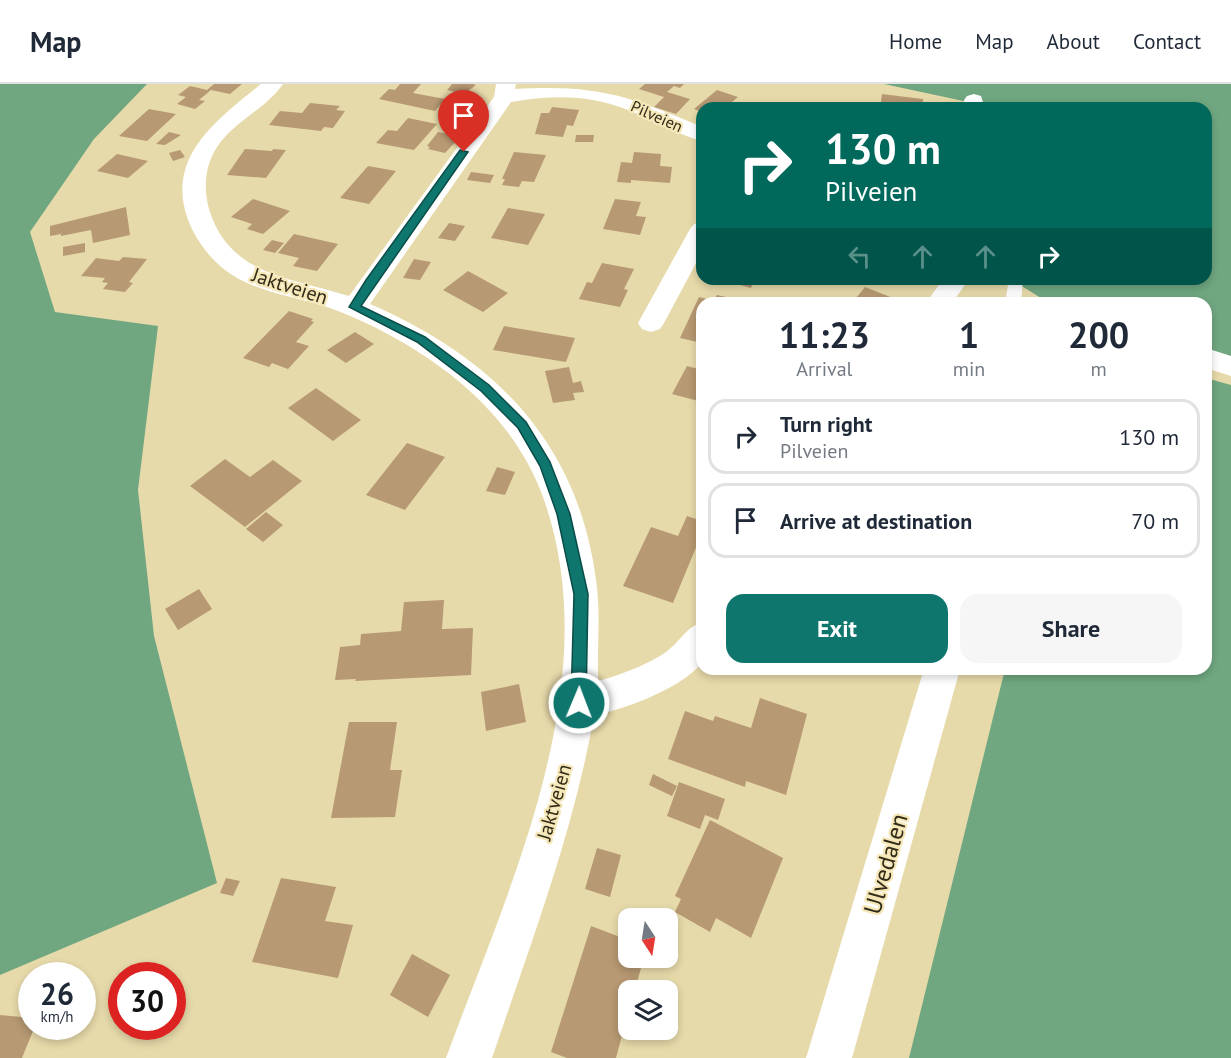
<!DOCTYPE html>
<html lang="en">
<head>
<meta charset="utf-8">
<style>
  body { margin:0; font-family:"PT Sans",sans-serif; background:#f6f6f7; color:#1f2937; height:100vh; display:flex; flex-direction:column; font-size:22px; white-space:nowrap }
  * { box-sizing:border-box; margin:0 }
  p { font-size:20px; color:#747a83 }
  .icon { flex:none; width:33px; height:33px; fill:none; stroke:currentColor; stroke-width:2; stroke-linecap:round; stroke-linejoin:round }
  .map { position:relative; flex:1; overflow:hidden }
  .sheet { position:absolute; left:696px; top:213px; width:516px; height:378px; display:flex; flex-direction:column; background:#fff; border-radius:18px; box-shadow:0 3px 9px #0003 }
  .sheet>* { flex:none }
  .banner { position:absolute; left:696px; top:18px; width:516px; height:183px; border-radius:18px; box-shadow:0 3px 9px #0003; background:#00695c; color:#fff; overflow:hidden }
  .needle { width:39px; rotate:168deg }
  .controls { position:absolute; left:618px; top:824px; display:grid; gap:12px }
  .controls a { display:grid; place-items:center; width:60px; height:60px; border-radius:12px; background:#fff; box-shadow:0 3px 9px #0003; font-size:30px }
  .speed { position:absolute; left:18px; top:878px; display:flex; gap:12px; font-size:30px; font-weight:700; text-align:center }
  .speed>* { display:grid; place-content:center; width:78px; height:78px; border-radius:50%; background:#fff; box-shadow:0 3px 9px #0003; line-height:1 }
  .speed small { font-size:15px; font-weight:400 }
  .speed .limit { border:9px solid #d22; background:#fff; color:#111 }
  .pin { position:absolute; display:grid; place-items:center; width:51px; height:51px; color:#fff; margin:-62px -26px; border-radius:50% 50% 50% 0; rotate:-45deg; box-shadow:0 0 6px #0007 }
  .pin .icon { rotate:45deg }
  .me { position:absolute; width:66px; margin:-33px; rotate:1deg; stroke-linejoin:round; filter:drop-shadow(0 0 4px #0008) }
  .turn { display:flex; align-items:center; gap:21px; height:126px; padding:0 30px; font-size:27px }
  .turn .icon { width:78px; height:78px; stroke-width:2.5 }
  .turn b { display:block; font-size:42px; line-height:51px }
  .lanes { display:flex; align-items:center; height:57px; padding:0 30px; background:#0003; justify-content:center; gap:30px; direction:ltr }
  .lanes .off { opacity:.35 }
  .eta { display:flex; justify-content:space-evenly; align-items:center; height:102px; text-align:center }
  .eta b { font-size:36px; font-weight:800; line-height:42px }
  .cta { display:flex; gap:12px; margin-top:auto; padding:12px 30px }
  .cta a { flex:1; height:69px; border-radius:18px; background:#0f766e; color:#fff; font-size:24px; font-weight:800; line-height:69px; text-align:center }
  .cta a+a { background:#f6f6f7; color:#1f2937 }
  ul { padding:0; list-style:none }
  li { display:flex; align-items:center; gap:18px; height:75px; margin:0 12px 9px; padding:0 18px; border:3px solid #e0e1e3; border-radius:18px }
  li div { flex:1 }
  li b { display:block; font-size:22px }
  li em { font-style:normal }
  header { display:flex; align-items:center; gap:36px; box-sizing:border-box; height:84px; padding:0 30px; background:#fff; border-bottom:2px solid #e0e1e3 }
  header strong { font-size:28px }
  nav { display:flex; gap:33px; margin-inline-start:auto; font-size:21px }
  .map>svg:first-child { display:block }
  .forest { fill:#70a781 }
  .building { fill:#b79973 }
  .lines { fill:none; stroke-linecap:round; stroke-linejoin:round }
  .lane { fill:#fff; fill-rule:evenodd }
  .street { fill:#fff; fill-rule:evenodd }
  .route { fill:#0f766e; stroke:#0a4d48; stroke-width:1.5 }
  .labels { text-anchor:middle; stroke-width:4.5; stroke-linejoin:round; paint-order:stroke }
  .far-street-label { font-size:16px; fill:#312b19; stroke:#f5e7b7 }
  .street-label { font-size:20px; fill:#312b19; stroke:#f5e7b7 }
  .near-street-label { font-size:24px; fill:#312b19; stroke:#f5e7b7 }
</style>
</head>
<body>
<header>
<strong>Map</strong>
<nav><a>Home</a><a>Map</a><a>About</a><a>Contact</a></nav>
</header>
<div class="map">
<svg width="1231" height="974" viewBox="0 0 1231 974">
  <rect width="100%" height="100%" fill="#e7daaa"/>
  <path class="forest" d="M0,0H147L94,55L30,148L55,228L158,242L138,406L154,552L217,799L0,891Z
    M884,0H1231V282L1206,274V219H1049L1015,198L1016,195H1206V24H996Z
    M1206,294L1231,301V974H909L1005,585H1206Z"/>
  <path class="building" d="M214,0H242L230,10L211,6L199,16L205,17L195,25L177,20L186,13L178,11L190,2L207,6Z
    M400,0H421L413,9L445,15L435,27L379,15L389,5L395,6Z
    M452,0H473L476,1L464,10L447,6Z
    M645,0H684L680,4L674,2L667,8L690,15L676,30L654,23L664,13L639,5Z
    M717,6L738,13L732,18L748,24H702V28L694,25Z
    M882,10L923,15V24H880Z
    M310,19L340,22L336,26L345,27L333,44L324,43L321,47L269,41L280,27L302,29Z
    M552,23L579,26L573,42L567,41L563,53L535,50L541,29H549Z
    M149,25L176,30L147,57L119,52Z
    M408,34L437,40L414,66L376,59L388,46L397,47Z
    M169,48L181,51L165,61L156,60Z
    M438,48L461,52L445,69L428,65L430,63L427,62Z
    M576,51H594L593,58H575Z
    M245,65L272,67L273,65L286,66L266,94L227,91Z
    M180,66L185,73L173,77L169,69Z
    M514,68L546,71L534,98L522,97L519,103L502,101L505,95H502Z
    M634,68L661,70L660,82L672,83L670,99L631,96V99L617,98L621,78L632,79Z
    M117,70L148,77L128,94L97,87Z
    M368,82L396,87L369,120L340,114Z
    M471,88L494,91L490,99L467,96Z
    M253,115L290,127L263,150L247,145L252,140L231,133Z
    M615,115L641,118L636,132L646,133L640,151L603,145Z
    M126,123L130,151L93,159L91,146L61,152V150L50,152V142Z
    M508,124L545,130L528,161L491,154Z
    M449,139L465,142L455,157L438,154Z
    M294,150L338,160L317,187L293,182L299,174L278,169Z
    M272,156L284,159L275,169L263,166Z
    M85,159V168L63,172V163Z
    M123,173L147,175L129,198L133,199L125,208L103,205L108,199L102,198L105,194L81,192L96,174L119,177Z
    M414,175L431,178L420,196L403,194Z
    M602,179L634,185L624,205L628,206L620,223L579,215L587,198L592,199Z
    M468,187L508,209L483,228L443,206Z
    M719,195H755L751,204Z
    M865,203L893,214L890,219H852Z
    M717,211L726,213L723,219H702V259L680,254L699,213L714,217Z
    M289,227L313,235L311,237L314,238L296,258L309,262L288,285L272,279L269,283L243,274Z
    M504,242L575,254L566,278L493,266Z
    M355,248L374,260L346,279L327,266Z
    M687,282L702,286V318L672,310Z
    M569,283L573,299L581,297L584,308L573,309L575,316L553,319L545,287Z
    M316,304L361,336L333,357L288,324Z
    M407,359L445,373L405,426L366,411Z
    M225,375L250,393L273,376L302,397L245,443L190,402Z
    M497,383L515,388L505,411L486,407Z
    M266,428L283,441L263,458L246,445Z
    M687,432L702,437V463L697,461L673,519L623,502L651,443L678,452Z
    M199,505L212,525L178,546L165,525Z
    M444,516L442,545L473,544L471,591L355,597L356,595L335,596L340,563L360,561L361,550L401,547L404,518Z
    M519,600L526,638L486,647L481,608Z
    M760,614L807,630L786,711L746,697L745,703L668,675L685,627L713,637L715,632L751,644Z
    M349,638H397L390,686H402L395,733L331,734Z
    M653,690L677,702L672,712L649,701Z
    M679,698L725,715L718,736L705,731L700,745L667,732Z
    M710,736L783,774L751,854L716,834L710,848L675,828L681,815L675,812Z
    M597,764L621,771L610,813L585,805Z
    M226,794L240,797L233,812L220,809Z
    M281,794L336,803L325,837L353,841L338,894L252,878Z
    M591,842L628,856V873H644L635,906H628V929L616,974H567L551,968Z
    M412,870L450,891L428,933L390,911Z
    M0,931L32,934V942H35L22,974H0Z"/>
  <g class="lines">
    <path class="lane" d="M1009,195H1023L1021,219H1005Z"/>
    <path class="street" d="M261,0H283C266,25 234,37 217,63C205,82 203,103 209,125C229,192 292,194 349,212L494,13L496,0H516L515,5C597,0 630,12 702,43V57C681,52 662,40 642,32C596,11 560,10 511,18L370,220C494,274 578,358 596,496C601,530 597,564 598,597C618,592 649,580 666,568C681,557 684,545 702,538V579C678,606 629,623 594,632C573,750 530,861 492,974H446C509,802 609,597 543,413C518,344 464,294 402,258C378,244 351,231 324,222C297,214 268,209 243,197C220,186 203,167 192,145C160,77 214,38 261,0Z
      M974,10L981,12L985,24H965L964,16L967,12Z
      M702,138V168L664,239L660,245L651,248L642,245L638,239L690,145L694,140Z
      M943,195H969L952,219H926Z
      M1206,264L1231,272V292L1206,284Z
      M924,585H960L852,974H806Z"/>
  </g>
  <path class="route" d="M460,66L468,68L361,222L425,253L489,301L526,338L550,378L570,430L588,510L586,619L584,624L579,626L574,624L571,619L574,510L557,430L540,382L518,344L481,307L417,258L349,223L366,196Z"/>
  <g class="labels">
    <g class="far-street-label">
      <text transform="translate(657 32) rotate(24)" y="6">Pilveien</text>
    </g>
    <g class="street-label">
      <text transform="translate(290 202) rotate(18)" y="7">Jaktveien</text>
      <text transform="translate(554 718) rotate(-74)" y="7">Jaktveien</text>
    </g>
    <g class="near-street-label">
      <text transform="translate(886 780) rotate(-74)" y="8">Ulvedalen</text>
    </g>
  </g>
</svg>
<div class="controls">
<a><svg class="needle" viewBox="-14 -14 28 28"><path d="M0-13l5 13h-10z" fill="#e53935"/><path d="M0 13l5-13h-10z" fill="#747a83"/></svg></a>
<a><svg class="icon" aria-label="layers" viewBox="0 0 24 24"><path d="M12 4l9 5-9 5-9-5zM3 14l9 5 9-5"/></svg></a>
</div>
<div class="speed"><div>26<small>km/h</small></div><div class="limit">30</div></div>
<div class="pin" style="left:464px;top:68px;background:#d93025"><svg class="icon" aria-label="arrive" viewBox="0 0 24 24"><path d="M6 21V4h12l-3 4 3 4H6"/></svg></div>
<svg class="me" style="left:579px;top:619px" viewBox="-20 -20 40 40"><circle r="17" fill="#0f766e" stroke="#fff" stroke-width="3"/><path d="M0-11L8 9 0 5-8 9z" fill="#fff"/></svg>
<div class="banner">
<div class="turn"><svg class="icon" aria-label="right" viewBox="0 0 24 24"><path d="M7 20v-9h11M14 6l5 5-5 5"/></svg><div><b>130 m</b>Pilveien</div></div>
<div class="lanes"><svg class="icon off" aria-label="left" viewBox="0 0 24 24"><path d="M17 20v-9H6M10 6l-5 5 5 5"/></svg><svg class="icon off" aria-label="ahead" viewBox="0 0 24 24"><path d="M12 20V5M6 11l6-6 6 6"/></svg><svg class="icon off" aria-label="ahead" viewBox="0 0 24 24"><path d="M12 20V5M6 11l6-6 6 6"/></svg><svg class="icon" aria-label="right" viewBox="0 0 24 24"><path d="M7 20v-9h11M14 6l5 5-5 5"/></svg></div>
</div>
<section class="sheet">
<div class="eta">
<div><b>11:23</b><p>Arrival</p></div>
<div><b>1</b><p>min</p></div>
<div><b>200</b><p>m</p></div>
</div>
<ul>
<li><svg class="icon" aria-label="right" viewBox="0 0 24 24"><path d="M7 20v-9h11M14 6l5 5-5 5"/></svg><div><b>Turn right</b><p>Pilveien</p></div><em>130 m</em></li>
<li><svg class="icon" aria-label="arrive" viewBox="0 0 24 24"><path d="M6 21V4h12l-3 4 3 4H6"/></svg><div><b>Arrive at destination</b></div><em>70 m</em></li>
</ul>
<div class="cta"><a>Exit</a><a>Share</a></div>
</section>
</div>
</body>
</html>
